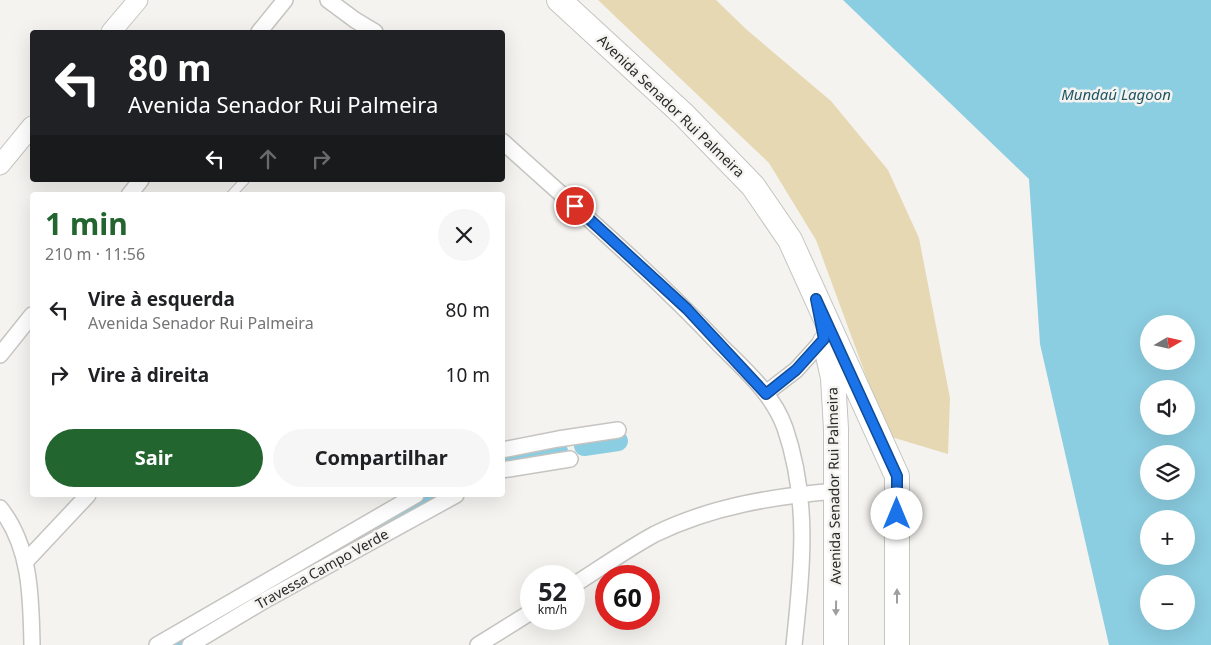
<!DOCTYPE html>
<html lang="pt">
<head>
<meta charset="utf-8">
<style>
  body { margin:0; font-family:"Noto Sans",sans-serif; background:#f6f6f6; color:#202124; height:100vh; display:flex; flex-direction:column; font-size:19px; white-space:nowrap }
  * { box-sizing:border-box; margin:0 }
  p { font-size:16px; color:#757577 }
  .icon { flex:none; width:28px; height:28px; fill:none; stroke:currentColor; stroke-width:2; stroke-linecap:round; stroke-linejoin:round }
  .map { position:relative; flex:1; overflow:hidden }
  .panel { position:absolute; left:30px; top:192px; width:475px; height:305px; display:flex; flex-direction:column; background:#fff; border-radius:5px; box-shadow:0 5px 20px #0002 }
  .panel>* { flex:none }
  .banner { position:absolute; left:30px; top:30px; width:475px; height:152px; border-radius:5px; box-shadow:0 5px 20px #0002; background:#202124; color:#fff; overflow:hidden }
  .needle { width:32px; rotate:81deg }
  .controls { position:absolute; left:1140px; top:315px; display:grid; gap:10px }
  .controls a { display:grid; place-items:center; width:55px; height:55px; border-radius:50%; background:#fff; box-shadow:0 5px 20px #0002; font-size:25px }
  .speed { position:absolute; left:520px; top:565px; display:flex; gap:10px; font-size:25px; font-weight:700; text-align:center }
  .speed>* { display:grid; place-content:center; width:65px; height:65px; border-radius:50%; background:#fff; box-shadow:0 5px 20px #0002; line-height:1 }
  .speed small { font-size:12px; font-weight:400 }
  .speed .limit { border:8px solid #d22; background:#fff; color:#111 }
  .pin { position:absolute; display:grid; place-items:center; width:42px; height:42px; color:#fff; margin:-21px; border:2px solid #fff; border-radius:50%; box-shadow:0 1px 5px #0007 }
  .me { position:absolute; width:55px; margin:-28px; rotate:0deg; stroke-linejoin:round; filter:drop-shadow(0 0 4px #0008) }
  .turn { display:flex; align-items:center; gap:18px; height:105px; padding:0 15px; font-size:22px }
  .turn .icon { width:65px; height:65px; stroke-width:2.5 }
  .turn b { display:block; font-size:35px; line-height:42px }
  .lanes { display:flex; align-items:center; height:48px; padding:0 15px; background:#0003; justify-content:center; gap:25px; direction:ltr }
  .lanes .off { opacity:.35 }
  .round { display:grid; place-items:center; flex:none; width:52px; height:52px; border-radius:26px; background:#f6f6f6 }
  .overview { display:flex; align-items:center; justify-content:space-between; height:85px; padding:0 15px }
  h1 { font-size:30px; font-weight:700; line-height:38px; color:#23652f }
  .cta { display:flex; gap:10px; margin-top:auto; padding:10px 15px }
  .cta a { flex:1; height:58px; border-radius:30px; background:#23652f; color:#fff; font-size:20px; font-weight:700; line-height:58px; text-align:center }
  .cta a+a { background:#f6f6f6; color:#202124 }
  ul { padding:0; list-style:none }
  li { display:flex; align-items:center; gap:15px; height:65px; padding:0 15px }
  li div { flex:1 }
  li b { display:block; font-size:19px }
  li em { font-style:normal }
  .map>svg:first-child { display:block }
  .green { fill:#e6d8b2 }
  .water { fill:#8bcde1; fill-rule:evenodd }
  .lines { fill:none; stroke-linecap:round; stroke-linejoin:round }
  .canal { stroke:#8bcde1; stroke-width:20 }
  .service-casing { stroke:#c5c4c0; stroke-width:10 }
  .minor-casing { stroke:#c5c4c0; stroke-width:18 }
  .tertiary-casing { stroke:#c5c4c0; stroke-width:21 }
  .primary-casing { stroke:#c5c4c0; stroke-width:26 }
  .service { stroke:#fff; stroke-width:8 }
  .minor { stroke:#fff; stroke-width:15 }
  .tertiary { stroke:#fff; stroke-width:19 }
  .primary { stroke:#fff; stroke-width:24 }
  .oneway { fill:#9e9e9e }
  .route-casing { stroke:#114b97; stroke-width:12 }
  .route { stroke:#1a73e8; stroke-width:9 }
  .labels { text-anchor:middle; stroke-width:5; stroke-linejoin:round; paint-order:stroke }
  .street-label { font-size:14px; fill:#282827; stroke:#f4f3ef }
  .water-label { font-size:15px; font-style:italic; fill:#1f5665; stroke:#f4f3ef }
</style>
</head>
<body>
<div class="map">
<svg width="1211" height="645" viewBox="0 0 1211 645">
  <rect width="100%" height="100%" fill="#f4f3ef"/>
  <path class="green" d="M598,0H716L747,30L831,101L888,170L919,238L950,398L948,454L888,436L816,240L769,163Z"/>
  <path class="water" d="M843,0H1211V645H1109L1040,344L1029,179ZM1149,324H1186V361H1149ZM1149,389H1186V426H1149ZM1149,454H1186V491H1149ZM1149,519H1186V556H1149ZM1149,584H1186V621H1149Z"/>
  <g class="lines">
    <path class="canal" d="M584,446L618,441
      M502,463L558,451
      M382,528L434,498
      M176,645L209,626"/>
    <defs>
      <path id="service" d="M231,195L245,180"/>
      <path id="minor" d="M328,0L355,20L375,32
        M259,32L285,0
        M502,141C576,208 652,273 720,345C745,370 773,394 785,428C810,501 802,570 794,645
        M129,195L141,180
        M0,355L32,315
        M766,393L796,370L824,339
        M502,450L558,439L618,430
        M502,470L570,459
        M0,508C31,547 31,598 32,645
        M26,561L88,495
        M574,585C599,569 629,548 655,534C712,506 775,496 837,491
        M157,645L416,495
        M190,645L267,599L456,495
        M478,645L531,612"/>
      <path id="tertiary" d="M111,32L138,0
        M0,165L32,126"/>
      <path id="primary" d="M559,0L684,115L753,186L790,240L897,476V645
        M825,342L833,378L836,429V645"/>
    </defs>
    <use href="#service" class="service-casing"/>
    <use href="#minor" class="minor-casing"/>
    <use href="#tertiary" class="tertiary-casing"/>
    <use href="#primary" class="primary-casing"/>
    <use href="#service" class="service"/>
    <use href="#minor" class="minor"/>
    <use href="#tertiary" class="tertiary"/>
    <use href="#primary" class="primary"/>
  </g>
  <defs><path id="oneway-solid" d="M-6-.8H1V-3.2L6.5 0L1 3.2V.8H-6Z" transform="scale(1.25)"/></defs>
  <g class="oneway">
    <use href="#oneway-solid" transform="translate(897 596) rotate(-90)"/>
    <use href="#oneway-solid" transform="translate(836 608) rotate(91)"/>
  </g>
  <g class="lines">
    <defs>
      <path id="route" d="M575,206L687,309L766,394L796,370L824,339L816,299L897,476V514"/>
    </defs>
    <use href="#route" class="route-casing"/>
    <use href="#route" class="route"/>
  </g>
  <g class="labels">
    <g class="street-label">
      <text transform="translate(671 106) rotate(44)" y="5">Avenida Senador Rui Palmeira</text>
      <text transform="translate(834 486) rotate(-91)" y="5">Avenida Senador Rui Palmeira</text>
      <text transform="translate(322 569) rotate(-29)" y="5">Travessa Campo Verde</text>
    </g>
    <g class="water-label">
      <text x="1116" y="100">Mundaú Lagoon</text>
    </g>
  </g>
</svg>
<div class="controls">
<a><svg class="needle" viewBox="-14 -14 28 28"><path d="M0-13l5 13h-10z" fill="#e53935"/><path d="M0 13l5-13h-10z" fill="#757577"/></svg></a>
<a><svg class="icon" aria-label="sound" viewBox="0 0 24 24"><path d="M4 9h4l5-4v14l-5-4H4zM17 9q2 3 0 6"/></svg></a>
<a><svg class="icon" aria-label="layers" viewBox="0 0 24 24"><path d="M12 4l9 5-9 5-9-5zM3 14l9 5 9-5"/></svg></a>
<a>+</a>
<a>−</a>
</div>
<div class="speed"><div>52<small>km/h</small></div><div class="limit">60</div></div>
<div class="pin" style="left:575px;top:206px;background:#d93025"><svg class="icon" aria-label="arrive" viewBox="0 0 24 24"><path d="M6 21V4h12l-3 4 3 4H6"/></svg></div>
<svg class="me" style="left:897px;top:514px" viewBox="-20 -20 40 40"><circle r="19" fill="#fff"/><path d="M0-13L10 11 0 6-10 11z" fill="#1a73e8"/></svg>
<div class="banner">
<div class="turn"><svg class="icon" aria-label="left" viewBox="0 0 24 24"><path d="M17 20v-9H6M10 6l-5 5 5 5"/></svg><div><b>80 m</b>Avenida Senador Rui Palmeira</div></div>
<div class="lanes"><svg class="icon" aria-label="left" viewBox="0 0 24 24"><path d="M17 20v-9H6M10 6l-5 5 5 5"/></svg><svg class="icon off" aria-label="ahead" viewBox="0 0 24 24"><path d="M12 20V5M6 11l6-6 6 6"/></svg><svg class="icon off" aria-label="right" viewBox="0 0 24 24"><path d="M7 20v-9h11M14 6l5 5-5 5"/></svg></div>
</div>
<section class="panel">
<div class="overview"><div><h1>1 min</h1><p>210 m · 11:56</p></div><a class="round"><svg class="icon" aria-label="close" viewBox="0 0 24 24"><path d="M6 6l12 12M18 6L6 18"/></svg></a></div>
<ul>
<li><svg class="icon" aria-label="left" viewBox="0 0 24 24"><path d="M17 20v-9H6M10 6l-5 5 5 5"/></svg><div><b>Vire à esquerda</b><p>Avenida Senador Rui Palmeira</p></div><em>80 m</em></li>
<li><svg class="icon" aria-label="right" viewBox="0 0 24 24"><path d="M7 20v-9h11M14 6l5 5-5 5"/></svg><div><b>Vire à direita</b></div><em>10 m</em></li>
</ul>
<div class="cta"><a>Sair</a><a>Compartilhar</a></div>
</section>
</div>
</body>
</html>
